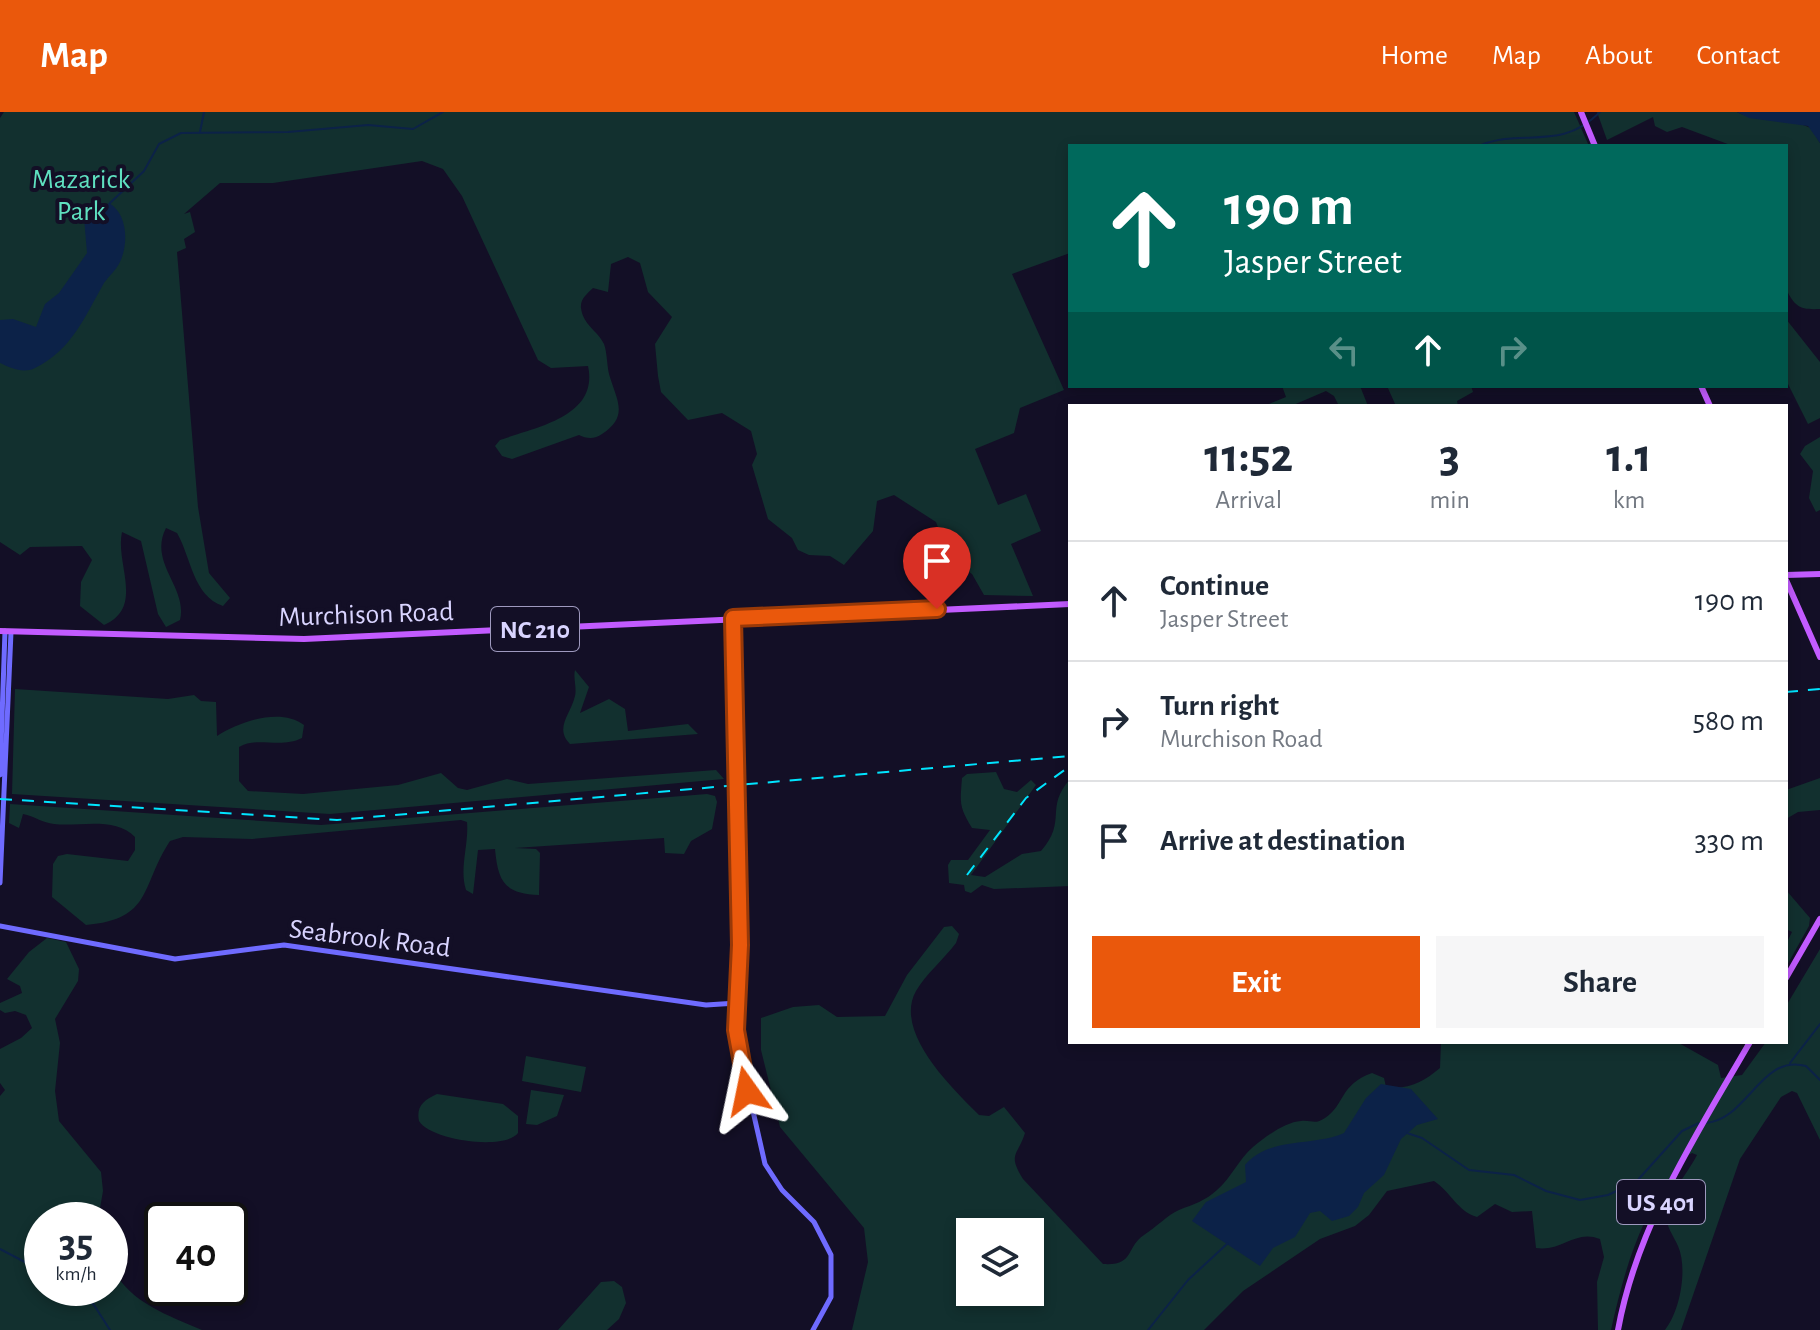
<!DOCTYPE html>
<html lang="en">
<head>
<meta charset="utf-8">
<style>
  body { margin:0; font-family:"Alegreya Sans",sans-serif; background:#f6f6f7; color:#1f2937; height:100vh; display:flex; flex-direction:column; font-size:30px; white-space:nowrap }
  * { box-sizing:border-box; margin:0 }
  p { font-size:26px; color:#747a83 }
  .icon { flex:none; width:44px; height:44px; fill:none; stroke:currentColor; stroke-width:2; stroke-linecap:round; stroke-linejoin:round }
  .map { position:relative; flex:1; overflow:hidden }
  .details { position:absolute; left:1068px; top:292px; width:720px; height:640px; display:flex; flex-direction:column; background:#fff; border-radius:0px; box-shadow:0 4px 12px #0003 }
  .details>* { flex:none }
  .banner { position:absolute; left:1068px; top:32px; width:720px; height:244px; border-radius:0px; box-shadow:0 4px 12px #0003; background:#00695c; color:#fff; overflow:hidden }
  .buttons { position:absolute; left:956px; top:1106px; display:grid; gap:16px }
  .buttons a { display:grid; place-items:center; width:88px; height:88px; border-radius:0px; background:#fff; box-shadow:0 4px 12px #0003; font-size:40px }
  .speed { position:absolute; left:24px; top:1090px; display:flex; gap:16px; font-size:40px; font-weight:700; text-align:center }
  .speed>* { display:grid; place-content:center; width:104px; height:104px; border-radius:50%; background:#fff; box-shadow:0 4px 12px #0003; line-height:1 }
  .speed small { font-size:20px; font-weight:400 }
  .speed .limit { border:4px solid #111; border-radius:12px; background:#fff; color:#111 }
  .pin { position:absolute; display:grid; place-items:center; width:68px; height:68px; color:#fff; margin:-82px -34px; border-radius:50% 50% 50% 0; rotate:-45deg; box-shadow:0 0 8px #0007 }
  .pin .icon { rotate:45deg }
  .me { position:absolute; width:88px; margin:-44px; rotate:348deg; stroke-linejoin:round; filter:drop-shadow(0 0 6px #0008) }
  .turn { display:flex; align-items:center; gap:28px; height:168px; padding:0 24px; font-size:36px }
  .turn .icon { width:104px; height:104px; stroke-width:2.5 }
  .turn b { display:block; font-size:56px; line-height:68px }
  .lanes { display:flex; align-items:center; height:76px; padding:0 24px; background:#0003; justify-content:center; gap:40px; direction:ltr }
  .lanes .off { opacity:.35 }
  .eta { display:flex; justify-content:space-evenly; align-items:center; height:136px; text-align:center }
  .eta b { font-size:48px; font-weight:700; line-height:56px }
  .cta { display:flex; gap:16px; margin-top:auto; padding:16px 24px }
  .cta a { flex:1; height:92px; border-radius:0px; background:#ea580c; color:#fff; font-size:32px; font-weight:700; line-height:92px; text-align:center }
  .cta a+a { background:#f6f6f7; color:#1f2937 }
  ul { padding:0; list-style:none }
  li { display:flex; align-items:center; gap:24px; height:120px; padding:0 24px; border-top:2px solid #e0e1e3 }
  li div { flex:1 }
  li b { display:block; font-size:30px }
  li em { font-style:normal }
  header { display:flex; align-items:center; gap:48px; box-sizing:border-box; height:112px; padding:0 40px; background:#ea580c; color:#fff }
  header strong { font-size:38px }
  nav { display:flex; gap:44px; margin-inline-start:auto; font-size:28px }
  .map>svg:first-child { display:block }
  .green { fill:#12302f; fill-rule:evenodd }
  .water { fill:#0c2248 }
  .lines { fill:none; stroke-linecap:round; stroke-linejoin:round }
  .stream { stroke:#0c2248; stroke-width:2 }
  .secondary { stroke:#6f6bff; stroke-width:5 }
  .primary { stroke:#c25bff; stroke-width:6 }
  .rail { stroke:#00e5ff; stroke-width:2; stroke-dasharray:12 10; stroke-linecap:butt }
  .route-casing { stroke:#983908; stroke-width:20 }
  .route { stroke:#ea580c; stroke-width:14 }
  .labels { text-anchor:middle; stroke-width:8; stroke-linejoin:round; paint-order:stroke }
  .shield { fill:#130f26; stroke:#9e99be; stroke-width:2 }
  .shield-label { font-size:26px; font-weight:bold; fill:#d9d4ff }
  .park-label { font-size:28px; fill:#5fe0c0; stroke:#130f26 }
  .street-label { font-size:28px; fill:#d9d4ff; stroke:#130f26 }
</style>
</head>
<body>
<header>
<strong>Map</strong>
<nav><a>Home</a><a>Map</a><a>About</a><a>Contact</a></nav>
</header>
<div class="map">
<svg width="1820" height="1218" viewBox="0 0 1820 1218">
  <rect width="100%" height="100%" fill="#130f26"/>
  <path class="green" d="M4,0H1574L1589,34H1070V141L1012,162L1064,278L1020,296L1014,321L975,337L998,393L1026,382L1041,419L1011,432L1033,484L984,483L972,462L959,453L944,431L936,410L894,383L877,389L873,419L844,453L830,444L809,443L798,438L792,426L768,407L752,353L757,342L751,319L722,301L688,308L661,280L658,264L655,232L672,205L648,180L640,151L628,145L611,152L608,180L593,176C587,182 580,187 581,196C583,213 598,219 604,232C607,240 607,253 609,262C616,287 630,304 602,322C595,327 587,327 579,323L512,347L502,344L495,334L500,328C536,315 599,305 588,254L551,256L538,248L462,84L443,57L422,49L273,71H220L184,102L190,100L195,120L184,127L186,136L177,140L198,395L209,461L230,486L223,494C193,484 191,445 177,421L166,416C148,451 188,475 180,508L166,515L158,502L141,429L122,420C115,452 145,495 104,513L80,494L81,470L92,448L82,434L30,435L20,443L0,430V6Z
    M1597,0H1737C1759,11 1788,6 1811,16L1820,31V197C1800,198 1795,195 1786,177V34H1733L1682,15L1667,20L1655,14L1653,5L1607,28Z
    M1786,207L1820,250V306L1808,312L1786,268Z
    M1282,274H1360L1368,294H1339L1334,284L1326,279L1291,294H1264L1286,285Z
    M1387,274H1471L1473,280L1457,289L1458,294H1396Z
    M1820,325V398L1816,400L1809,386L1813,359L1800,342L1805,334Z
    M575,558L589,575L580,601L609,587L625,597L628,619L688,612L698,622L570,632C554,616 571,602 575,584C577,576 573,566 575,558Z
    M15,577L168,587L194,583L201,589L216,590L217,624C239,610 280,595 304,613L302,626C280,637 257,624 239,635V669L248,679L303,682L398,673L441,661L458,676L467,678L507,667L528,672L716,658L724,667L330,702L12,682Z
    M996,660L1004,677L1017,680L1031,668L1036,673L971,763L985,765L1022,742L1041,739C1068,708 1044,697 1070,667V774L994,777L982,773L971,781L965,779L964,773L949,771L948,753L951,748H968L990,718L972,716C959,694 960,692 962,666L967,662Z
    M1820,666V698L1798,700L1786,707V678Z
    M707,682L715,684L717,690L712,717L691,729L684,742L665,741L664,726L515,736L536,737L540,741L539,783C504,782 498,769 495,737L478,738L473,782L466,778C459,756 469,733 467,710L461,708L252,727L183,725L170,729C140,775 153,807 86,813L52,785L53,752L58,744L67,742L128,749L135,738V725C115,704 79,715 54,712C43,711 34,704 23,702L19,716L9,711L10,692L321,713Z
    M1786,778L1810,806L1809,814L1786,855V832L1792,820L1786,817Z
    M952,814L959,822L956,831C944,847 926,862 916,879C893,920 953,977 979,1003L989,1004L1004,995L1025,1021C1018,1044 1007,1041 1023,1067L1103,1152C1135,1154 1125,1136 1144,1123C1155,1116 1169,1102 1179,1098C1194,1092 1205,1089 1217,1078C1231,1066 1239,1047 1253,1035C1265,1025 1285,1010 1301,1009C1312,1008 1315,1013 1325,1006C1345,993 1339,973 1372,961L1384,966L1386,975C1409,978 1423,970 1440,956L1441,930H1677L1718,953L1721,966L1742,963L1766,930H1786V894L1820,837V1028L1797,981L1792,979L1781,985L1740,1047L1681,1218H1665C1680,1199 1688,1157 1678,1134C1673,1122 1664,1113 1667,1098C1670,1081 1689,1059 1697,1043L1692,1041C1683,1045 1678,1055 1672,1064C1638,1109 1623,1164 1611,1218H1598L1597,1170L1604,1145L1600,1127C1575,1117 1562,1140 1536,1136L1532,1099L1512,1100L1495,1092L1477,1105C1457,1099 1451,1080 1434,1069L1387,1079L1369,1103L1355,1114L1320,1127L1243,1179L1204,1218H852L868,1150L864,1116L780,1015L761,938V906L793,895L819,893L837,905L885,904L907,863L944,815ZM970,1120H1030V1180H970Z
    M47,826L66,830L79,857L78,869L55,907L60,931L55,979L59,1009L101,1060L103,1079L98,1108H42V1176H110V1152C128,1190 165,1202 202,1218H0V984L5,978L0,971V937L21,926L32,916L26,903L15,899L5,901L0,898V891L22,881L20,874L7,867L29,840Z
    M526,944L586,955L581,980L522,969Z
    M531,978L564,983L557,1004L537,1013L526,1012Z
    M437,982L503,992L518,1004V1021C504,1039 430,1028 419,1009C416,994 424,988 437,982Z
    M614,1169L622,1175L626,1191L619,1207L607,1218H558L601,1170Z"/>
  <path class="water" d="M1737,0H1820V31L1808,14L1749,6Z
    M109,91C128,102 129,133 119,152C115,159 109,164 104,171C85,204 72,238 35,256C23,262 11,256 0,251V208L13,207L36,215L45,192L59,181L87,141L84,106L93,94L97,98Z
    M1381,972L1411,977L1438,1007L1417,1013L1401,1027L1384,1063L1364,1081L1358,1095L1349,1104L1332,1109L1320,1099L1310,1101L1295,1125L1273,1136L1260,1154L1192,1109L1206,1090L1246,1070L1245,1053C1270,1024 1313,1035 1344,1021L1366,986Z"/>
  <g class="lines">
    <path class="stream" d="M200,20L204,0
      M1479,34C1523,15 1559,41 1600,0
      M110,91L144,59L159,32L181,21L288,20L368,13L413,17L443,0
      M1790,951L1820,912
      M1705,1011C1747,1009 1761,941 1806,954L1820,968
      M1407,1021L1422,1026L1469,1058L1514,1063L1546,1079L1580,1088L1608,1083L1636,1070L1682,1019L1699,1011
      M0,1137L42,1159
      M74,1176L94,1193L110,1218
      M1148,1218L1188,1168L1228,1131"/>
    <path class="secondary" d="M733,507L740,833L737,929L765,1052L782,1078L814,1110L831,1143V1185L813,1218
      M0,663L5,519
      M0,771L11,520
      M0,814L175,847L284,833L706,893L737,891"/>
    <path class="primary" d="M1581,0L1595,34
      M1701,274L1710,294
      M1786,463L1820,462
      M1786,468L1820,545
      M0,519L304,527L1070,492
      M1786,866L1820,807
      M1618,1218C1637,1113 1697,1022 1750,930"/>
    <path class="rail" d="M1786,580L1820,577
      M0,687L337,708L1070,644
      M967,763L1026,686L1070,654"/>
  </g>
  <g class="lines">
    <defs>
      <path id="route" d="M747,979L736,918L740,833L733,506L937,497"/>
    </defs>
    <use href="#route" class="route-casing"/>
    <use href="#route" class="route"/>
  </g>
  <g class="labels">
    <g class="shield">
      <rect x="491" y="495" width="88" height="44" rx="6"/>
      <rect x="1617" y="1068" width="88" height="44" rx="6"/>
    </g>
    <g class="shield-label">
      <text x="535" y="526">NC 210</text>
      <text x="1661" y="1099">US 401</text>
    </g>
    <g class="park-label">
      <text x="81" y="76">Mazarick<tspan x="81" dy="32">Park</tspan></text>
    </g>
    <g class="street-label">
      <text transform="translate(366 501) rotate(-2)" y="10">Murchison Road</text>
      <text transform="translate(370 825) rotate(7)" y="10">Seabrook Road</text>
    </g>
  </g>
</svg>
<div class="buttons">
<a><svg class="icon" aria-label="layers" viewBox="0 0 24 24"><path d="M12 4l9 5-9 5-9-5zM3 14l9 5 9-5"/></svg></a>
</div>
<div class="speed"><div>35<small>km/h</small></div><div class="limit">40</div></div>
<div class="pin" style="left:937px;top:497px;background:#d93025"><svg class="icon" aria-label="arrive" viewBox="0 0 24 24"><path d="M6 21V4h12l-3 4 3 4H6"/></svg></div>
<svg class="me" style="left:747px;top:979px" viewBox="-20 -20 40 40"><path d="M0-17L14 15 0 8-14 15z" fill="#ea580c" stroke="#fff" stroke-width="4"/></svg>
<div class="banner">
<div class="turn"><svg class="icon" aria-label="ahead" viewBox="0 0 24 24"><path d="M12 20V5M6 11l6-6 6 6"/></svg><div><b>190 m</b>Jasper Street</div></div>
<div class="lanes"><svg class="icon off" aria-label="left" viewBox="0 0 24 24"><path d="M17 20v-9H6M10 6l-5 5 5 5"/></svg><svg class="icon" aria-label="ahead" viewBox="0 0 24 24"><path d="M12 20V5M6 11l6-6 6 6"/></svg><svg class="icon off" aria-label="right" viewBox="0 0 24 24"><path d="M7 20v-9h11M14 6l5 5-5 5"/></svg></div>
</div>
<section class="details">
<div class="eta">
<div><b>11:52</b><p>Arrival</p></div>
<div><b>3</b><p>min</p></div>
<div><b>1.1</b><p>km</p></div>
</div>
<ul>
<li><svg class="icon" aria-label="ahead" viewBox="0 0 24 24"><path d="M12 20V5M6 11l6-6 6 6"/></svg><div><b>Continue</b><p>Jasper Street</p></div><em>190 m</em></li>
<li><svg class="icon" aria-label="right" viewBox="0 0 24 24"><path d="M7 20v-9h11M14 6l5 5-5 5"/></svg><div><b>Turn right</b><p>Murchison Road</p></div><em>580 m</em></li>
<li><svg class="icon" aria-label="arrive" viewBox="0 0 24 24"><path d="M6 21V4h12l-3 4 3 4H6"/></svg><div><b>Arrive at destination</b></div><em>330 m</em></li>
</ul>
<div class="cta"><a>Exit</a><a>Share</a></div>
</section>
</div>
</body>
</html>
